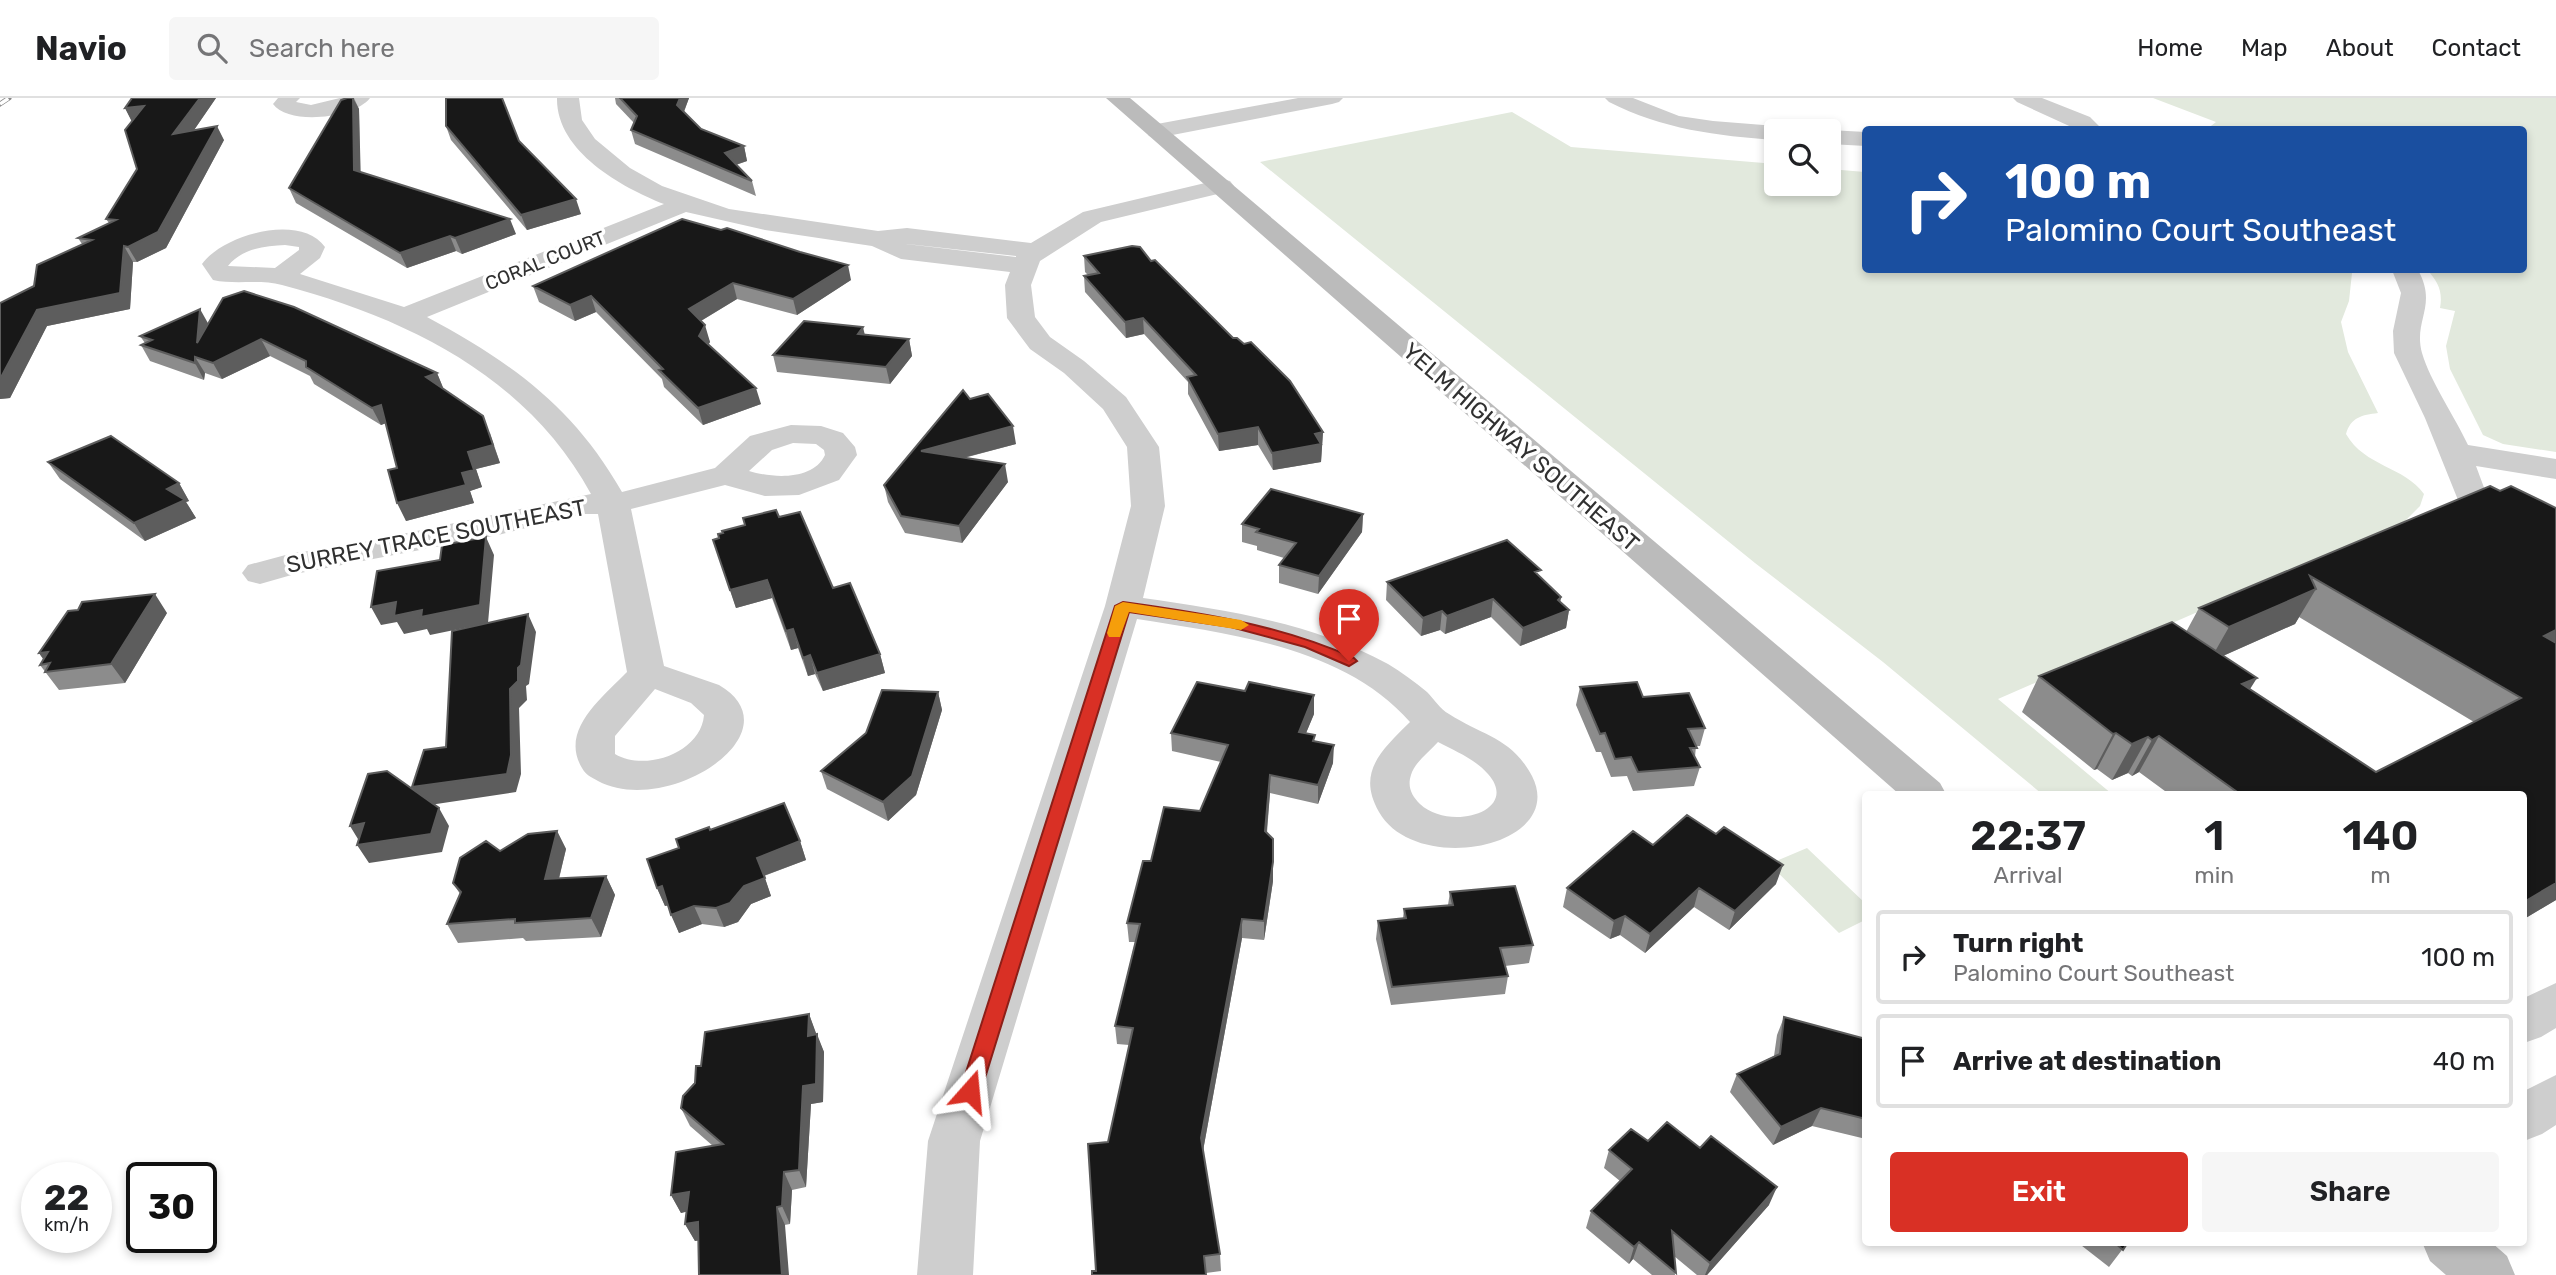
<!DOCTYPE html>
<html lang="en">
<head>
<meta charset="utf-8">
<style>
  body { margin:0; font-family:Rubik,sans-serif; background:#f6f6f6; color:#202124; height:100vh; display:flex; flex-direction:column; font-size:26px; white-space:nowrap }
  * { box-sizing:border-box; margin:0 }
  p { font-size:23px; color:#757577 }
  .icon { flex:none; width:38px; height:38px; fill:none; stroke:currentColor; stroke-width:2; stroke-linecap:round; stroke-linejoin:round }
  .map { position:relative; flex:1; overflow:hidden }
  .sheet { position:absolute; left:1862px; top:693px; width:665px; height:455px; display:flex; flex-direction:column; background:#fff; border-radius:7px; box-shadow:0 4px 10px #0003 }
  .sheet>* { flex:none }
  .guide { position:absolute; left:1862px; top:28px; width:665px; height:147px; border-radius:7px; box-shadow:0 4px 10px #0003; background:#1a4fa0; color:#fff; overflow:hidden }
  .controls { position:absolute; left:1764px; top:21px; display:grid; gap:14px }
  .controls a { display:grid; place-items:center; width:77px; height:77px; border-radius:7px; background:#fff; box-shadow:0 4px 10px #0003; font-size:35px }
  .speed { position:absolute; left:21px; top:1064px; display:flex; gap:14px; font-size:35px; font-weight:700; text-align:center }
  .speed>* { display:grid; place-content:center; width:91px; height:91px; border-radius:50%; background:#fff; box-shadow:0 4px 10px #0003; line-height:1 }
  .speed small { font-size:18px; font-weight:400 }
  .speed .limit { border:4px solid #111; border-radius:10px; background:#fff; color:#111 }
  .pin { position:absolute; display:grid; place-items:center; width:60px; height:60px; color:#fff; margin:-72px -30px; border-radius:50% 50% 50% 0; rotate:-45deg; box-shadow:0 0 7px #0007 }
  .pin .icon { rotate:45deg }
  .me { position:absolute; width:77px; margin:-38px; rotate:18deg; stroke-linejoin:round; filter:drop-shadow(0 0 5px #0008) }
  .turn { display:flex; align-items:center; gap:24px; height:147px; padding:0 28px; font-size:32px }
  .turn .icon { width:91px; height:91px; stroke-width:2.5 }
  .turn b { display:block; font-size:49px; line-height:60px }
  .eta { display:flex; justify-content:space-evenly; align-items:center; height:119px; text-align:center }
  .eta b { font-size:42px; font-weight:600; line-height:49px }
  .button { display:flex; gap:14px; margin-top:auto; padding:14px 28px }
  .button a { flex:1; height:80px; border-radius:7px; background:#d93025; color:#fff; font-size:28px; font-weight:600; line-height:80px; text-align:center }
  .button a+a { background:#f6f6f6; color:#202124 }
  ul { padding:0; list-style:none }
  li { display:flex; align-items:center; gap:21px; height:94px; margin:0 14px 10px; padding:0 14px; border:4px solid #e0e0e0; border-radius:7px }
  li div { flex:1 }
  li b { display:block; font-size:26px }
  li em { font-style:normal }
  header { display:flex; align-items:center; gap:42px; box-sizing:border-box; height:98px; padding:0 35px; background:#fff; border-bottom:2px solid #e0e0e0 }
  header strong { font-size:33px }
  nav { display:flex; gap:38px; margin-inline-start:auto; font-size:24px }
  .search { width:490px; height:63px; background:#f6f6f6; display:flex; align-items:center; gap:18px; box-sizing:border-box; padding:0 24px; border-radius:7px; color:#757577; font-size:26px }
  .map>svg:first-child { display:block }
  .green { fill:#e2e9dd }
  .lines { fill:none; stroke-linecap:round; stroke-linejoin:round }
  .minor { fill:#cecece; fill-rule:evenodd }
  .tertiary { fill:#cecece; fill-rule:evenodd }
  .secondary { fill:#bbb; fill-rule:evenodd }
  .rail-casing { stroke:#868686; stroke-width:5 }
  .rail { stroke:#fff; stroke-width:3.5; stroke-dasharray:10; stroke-linecap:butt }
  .wall { fill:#8c8c8c; fill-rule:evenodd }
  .shaded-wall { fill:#5d5d5d }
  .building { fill:#181818; stroke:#5d5d5d; stroke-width:2 }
  .route { fill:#d93025; stroke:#8d1f18; stroke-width:2 }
  .slow { fill:#f59e0b }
  .labels { text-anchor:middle; stroke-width:7; stroke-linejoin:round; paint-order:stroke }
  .far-street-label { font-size:19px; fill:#313131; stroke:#fff }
  .street-label { font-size:23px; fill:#313131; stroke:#fff }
</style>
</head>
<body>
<header>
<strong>Navio</strong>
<div class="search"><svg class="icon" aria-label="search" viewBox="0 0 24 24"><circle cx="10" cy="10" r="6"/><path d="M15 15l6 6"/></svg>Search here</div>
<nav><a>Home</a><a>Map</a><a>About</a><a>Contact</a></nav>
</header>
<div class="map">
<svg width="2556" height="1177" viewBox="0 0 2556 1177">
  <rect width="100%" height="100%" fill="#fff"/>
  <path class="green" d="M2153,0H2556V354L2503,346L2483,337L2450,271L2446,248L2455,213L2440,210C2443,194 2438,183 2427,172H2524V32L2207,31L2216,24Z
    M1512,14L1571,49L1776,66V86H1829V71L1865,74L1866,172H2349L2352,175L2349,203L2341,224L2348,254L2378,315C2362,317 2351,319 2346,336C2365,369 2404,368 2424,396L2420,408L2404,424L1998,601L2112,696H2042L1883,564L1755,465L1260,64Z
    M1807,750L1865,805V822L1839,835L1769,766Z"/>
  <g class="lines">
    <path class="minor" d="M278,0H300L296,4L311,7L340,0H370C355,20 289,28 273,6Z
      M557,0H579L582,22L595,41L630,70L662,88L729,111L878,133L907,130L1031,145L1083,114L1222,81L1230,83L1234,88L1230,93L1101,124L1040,163L1031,187L1035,219L1050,239L1084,263L1126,299L1159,349L1165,408L1143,500C1227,512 1313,525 1388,566C1401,574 1415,584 1427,594C1434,601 1440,611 1449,616C1483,638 1511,639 1532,678C1568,749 1416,779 1379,714C1356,674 1382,652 1410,624C1344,549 1231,536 1137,521L980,1043L973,1177H917L928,1043L1105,508L1131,408L1127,349L1103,311L1064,275L1030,251L1007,220L1005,187L1010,174L901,161L872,148L765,132L686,114L427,219C512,265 573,308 622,394L715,370L750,338L791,327L821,328L843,335L855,349L857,357L839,382L799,397L765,398L725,387L631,411L664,568L719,587C799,634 667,720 598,683C591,679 586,677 582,670C559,632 603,599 627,574L598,416H582L498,437L295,476L260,486L248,483L242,475L248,467L293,455L341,449L591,396C527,278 406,220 282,187C260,181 235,187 213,182L202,166C223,136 301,115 325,149L320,160L300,176L404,209L664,106C621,89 556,53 557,0ZM906,146H907L1016,158V159ZM285,147L299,149V152L275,170L228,168C241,151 264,148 285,147ZM793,345L816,346L824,352L825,357C813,383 772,380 749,373L772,352ZM655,591L691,605L704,617C701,655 645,674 615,656V638ZM1438,644C1455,653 1475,661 1488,676C1521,713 1450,734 1420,706C1412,698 1407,689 1411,677C1414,665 1429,654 1438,644Z
      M1298,0H1343L1339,4L1332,6L1157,40L1149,38L1146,33L1149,28L1157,26Z
      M1605,0H1633L1679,18L1713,23L1776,28L1786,33H1776V42C1717,38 1662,31 1609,4Z
      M2013,0H2042L2090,19L2103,32H2078L2017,4Z
      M1829,32L1866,34V48L1829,46V33H1825Z
      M2392,172H2418C2438,208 2413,222 2422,255C2430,283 2455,319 2468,347L2556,361V381L2476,368L2486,395L2482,402L2470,405L2458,402L2425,320L2394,255L2393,233L2401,195Z"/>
    <path class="tertiary" d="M2556,885V930L2541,939L2524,945V900Z
      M2556,977V1027L2542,1036L2524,1043V993Z"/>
    <path class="secondary" d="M1106,0H1130L1940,685L1946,696H1899Z
      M2422,1144H2491L2507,1158L2515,1177H2446L2430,1163Z"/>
    <defs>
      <path id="rail" d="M0,6L9,0"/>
    </defs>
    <use href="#rail" class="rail-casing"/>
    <use href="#rail" class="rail"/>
  </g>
  <path class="wall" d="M216,0L194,32L224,42L166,150L137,164H133L130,211L47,228L10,300L0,301V205L34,188L82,146L78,140L109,125L106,121L137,71L132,23L125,10Z
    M347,0H354L359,11L360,74L516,136L462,156L456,153L407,170L296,105L289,90Z
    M615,0H689L684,14L701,31L744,48L747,63L736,67L752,83L756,98L635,46L631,32L634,25L616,6Z
    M446,28L519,43L581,116L527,132L451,42Z
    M1084,158L1151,163L1323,334L1321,364L1273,372L1258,347L1219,353L1188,296V284L1144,236L1126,240L1085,194L1084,178L1088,177L1085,174Z
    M851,182L797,217L737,201L701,223L710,244L708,246L761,306L703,327L664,289L662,281L596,214L575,223L539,204L533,188Z
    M208,226L437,275L444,292L490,335L500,365L476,371L482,389L470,393L474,405L406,423L397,370L386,325L381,327L314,286L310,278L270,258L222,281L205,275L204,282L150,263L141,247L145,245L140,238Z
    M909,241L912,258L890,286L777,274L773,257Z
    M970,301L1016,346L964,360L1008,384L962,445L905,435L888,404L884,387Z
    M48,364L179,385L189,403L186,404L196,420L145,443L60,381Z
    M2500,393L2556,410V802L2524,821V696H2169L2139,674L2132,678L2128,675L2112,682L2097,671L2094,672L2022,614L2039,578L2186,534L2199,510ZM2299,519L2474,624L2376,674L2250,591L2223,558L2295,526Z
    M1363,416L1362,434L1318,496L1279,485V467L1284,460L1257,452V448L1242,444V426Z
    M779,419L833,490L880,556L885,575L823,593L815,576L808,578L798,550L791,552L772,500L736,510L713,442L719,440L723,435L745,427L743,420Z
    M1540,479L1561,499L1560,504L1569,512L1566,530L1520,548L1491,519L1445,536L1440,532L1421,538L1386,502L1387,484Z
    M167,515L125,585L59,592L40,567L43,561L39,555Z
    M1580,589L1643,599L1705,630L1700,648H1696L1695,659L1700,669L1694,688L1633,693L1627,678L1611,679L1601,654H1596L1576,607Z
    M1245,593L1314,597V616L1306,635L1315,643L1333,665L1318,706L1270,695L1267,735L1273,741V783L1264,842L1242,840L1203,1053L1220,1156L1221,1173L1206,1175L1096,1173L1108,1044L1129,947L1117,946L1115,928L1135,844H1129L1127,825L1151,763L1200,713L1221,664L1172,653L1171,635Z
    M938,594L942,612L916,697L888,723L827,691L821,673Z
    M710,732L800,743L806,762L764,778L771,798L751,806L738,824L724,829L702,826L679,835L668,807L665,808L657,790L679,750Z
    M557,733L566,751L559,781L606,778L615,797L601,839L526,843L523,840L458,845L447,826L460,796L453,785L500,753Z
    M1653,747L1776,786L1729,832L1694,809L1645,855L1620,837L1610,841L1563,809L1567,790Z
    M1450,794L1533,847L1529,865L1505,868L1508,878L1505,896L1391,907L1376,841L1378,823L1403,820L1404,811L1448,807Z
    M809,916L816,936L824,954L823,1004L811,1006L806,1089L792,1092L790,1126L695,1143L685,1126L687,1113L681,1115L671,1097L713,1048L690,1028L681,1010L695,985L701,968Z
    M1784,919L1866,941V1041L1812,1028L1773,1047L1730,994L1737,976L1774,958L1777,937Z
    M1648,1043L1769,1107L1707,1177H1697L1674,1158L1675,1177H1652L1633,1161L1629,1166L1586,1130L1591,1113L1620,1083L1604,1070L1609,1052Z
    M2077,1144H2128L2109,1169Z"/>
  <path class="shaded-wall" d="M200,0H216L181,51L173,36Z
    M353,0L359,11L361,87L354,72Z
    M680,0H689L681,21L677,7Z
    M144,8L132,24L125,10Z
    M217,28L224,42L166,150L137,164L128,149Z
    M744,48L747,63L729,69L725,55Z
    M576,101L581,116L527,132L521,117Z
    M510,121L516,136L462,156L455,140Z
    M450,138L456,153L407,170L400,155Z
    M124,148L133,164L130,211L47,228L10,300L0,301V281L37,212Z
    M848,167L851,182L797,217L793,201Z
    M733,185L737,201L694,227L689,211Z
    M591,198L596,214L575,223L570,207Z
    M200,211L209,227L197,245Z
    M1143,220L1144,236L1126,240L1125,224Z
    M705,227L710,244L704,255L699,238Z
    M863,229L867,246L858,236Z
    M261,241L270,258L222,281L213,265Z
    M909,241L912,258L890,286L886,269Z
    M195,259L205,275L204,282L195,265Z
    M437,275L444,292L426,279Z
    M756,290L761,306L703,327L698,310Z
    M381,307L389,324L381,327L372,310Z
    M483,318L500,365L476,371L482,389L470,393L474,405L406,423L397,405L462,375L468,354Z
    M1013,328L1016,346L924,370L921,353Z
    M1258,329V347L1219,353L1218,336Z
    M1323,334L1321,364L1273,372L1272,355L1315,336Z
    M1005,366L1008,384L962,445L959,428Z
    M179,385L189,403L186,404L196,420L145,443L134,425L167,391Z
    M1363,416L1362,434L1318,496L1319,478Z
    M486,439L494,457L488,525L430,537L427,531L404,536L397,524L381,527L371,509Z
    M767,482L772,500L736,510L730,492Z
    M2316,491L2295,526L2209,564L2229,529Z
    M155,496L167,515L125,585L111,566Z
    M1561,499L1558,516L1569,512L1566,530L1520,548L1523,530Z
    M1493,501L1491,519L1445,536L1447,518Z
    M1442,513L1440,532L1421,538L1423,520Z
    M528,516L536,534L529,586L526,588L527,602L519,610L521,676L516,694L423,708L412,689L510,591L518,570Z
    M793,531L798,550L791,552L786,533Z
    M2556,532V553L2544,538Z
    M48,554L50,565L47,566L39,555Z
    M880,556L885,575L823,593L817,575Z
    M810,557L815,576L808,578L803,560Z
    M2257,580L2235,615L2242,586Z
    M938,594L942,612L916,697L888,723L883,704Z
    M1314,597V616L1299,652V634Z
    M2116,635L2097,671L2094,672L2113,636Z
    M2159,638L2139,674L2132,678L2152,642Z
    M2148,639L2128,675L2112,682L2132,646Z
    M1334,647L1333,665L1318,706V687Z
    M1270,677V695L1265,752V733Z
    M439,710L449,728L442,754L369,765L357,747L361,746L350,728Z
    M557,733L566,751L554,800L545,781Z
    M800,743L806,762L763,778L757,760Z
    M1273,764V783L1264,842V823Z
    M1783,767L1776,786L1729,832L1735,813Z
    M606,778L615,797L601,839L591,820Z
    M765,780L771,798L751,806L738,824L724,829L716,810L744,788Z
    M2556,785V802L2524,821V804Z
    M662,788L670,807L665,808L657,790Z
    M1699,790L1694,809L1645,855L1650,836Z
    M694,808L702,826L679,835L671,817Z
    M1625,818L1620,837L1610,841L1614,823Z
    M1242,821V840L1202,1058L1201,1040Z
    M809,916L816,935L815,956L808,938Z
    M817,936L824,954L823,1004L811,1006L806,1089L799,1072L803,988Z
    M1821,1010L1812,1028L1773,1047L1781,1029Z
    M784,1074L792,1092L790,1126L782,1108Z
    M1777,1089L1769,1107L1707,1177H1705L1710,1165Z
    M689,1094L698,1111L681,1115L671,1097Z
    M777,1109L785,1127L789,1177H782Z
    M698,1124L707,1141L695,1143L685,1126Z
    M1639,1144L1633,1161L1629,1166L1634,1149Z"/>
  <path class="building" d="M132,0H200L173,36L217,28L158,134L128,149L124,148L120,195L37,212L0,281V205L34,188L37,167L92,142L78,140L116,122L106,121L137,71L125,32L144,8L125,10Z
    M347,0H353L354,72L510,121L455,140L450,138L400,155L289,90L341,2Z
    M446,0H502L519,43L576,101L521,117L446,28Z
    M620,0H680L677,7L701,31L744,48L725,55L752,83L631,32L637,18Z
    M682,121L721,132L727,130L800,154L848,167L793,201L733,185L689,211L705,227L699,238L756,290L698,310L659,272L663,271L591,198L570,207L533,188Z
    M1132,148L1140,149L1151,163L1155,162L1233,240H1237L1244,246L1251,244L1290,283L1323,334L1315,336L1321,346L1272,355L1258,329L1218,336L1187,279L1196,277L1143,220L1125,224L1084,178L1099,175L1084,158Z
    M244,193L294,209L437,275L426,279L483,318L493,347L468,354L474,372L462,375L466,387L397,405L388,372L397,370L381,307L372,310L306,269V263L261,241L213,265L195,259V265L141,247L152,242L140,238L200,211L197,245L223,200Z
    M804,223L863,229L858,236L909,241L886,269L773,257Z
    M963,292L970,301L988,296L1013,328L921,353L1005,366L959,428L901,418L884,387Z
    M111,338L179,385L167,391L185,402L134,425L48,364Z
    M2490,388L2500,393L2511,388L2556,410V532L2544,538L2556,545V785L2524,804V696H2240L2159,638L2152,642L2148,639L2132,646L2116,635L2113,636L2039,578L2172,524L2257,580L2242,586L2376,674L2521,600L2310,478L2316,491L2229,529L2199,510Z
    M1271,391L1363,416L1319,478L1279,467L1296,445L1256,434L1259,431L1242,426Z
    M776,412L779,419L800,414L833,490L850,485L880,556L817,575L810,557L803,560L793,531L786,533L767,482L730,492L713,442L719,440L718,436L723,435L722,433L745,427L743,420Z
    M486,439L480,507L421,519L422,512L394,518L396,504L371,509L377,473L440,462L442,447Z
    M1507,442L1541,472L1535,474L1561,499L1558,502L1569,512L1523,530L1493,501L1447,518L1442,513L1423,520L1387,484Z
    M155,496L111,566L45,574L50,565L40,567L48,554L39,555L68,513L78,512L82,504Z
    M528,516L521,567L518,570V583L510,591L511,657L507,676L412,689L424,652L446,649L452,533Z
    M1197,584L1245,593L1249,584L1314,597L1299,634L1315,637L1313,643L1334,647L1318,687L1270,677L1265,733L1273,741V764L1264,823L1242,821L1201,1040L1220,1156L1204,1158L1206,1177H1092V1173H1096L1088,1046L1108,1044L1133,930L1115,928L1140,826L1127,825L1143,763H1151L1164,709L1200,713L1228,647L1171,635Z
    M1637,584L1643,599L1689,595L1705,630L1688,631L1697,650H1690L1700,669L1638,674L1631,659L1615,661L1605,635L1600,636L1580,589Z
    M882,592L938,594L912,678L883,704L821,673L866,635Z
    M387,673L439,710L431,736L357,747L364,725L350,728L368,676Z
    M784,705L800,743L757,760L765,780L744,788L730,805L716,810L694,808L671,817L662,788L657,790L647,761L679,750L676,741L709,729L710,732Z
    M1687,717L1716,736L1724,729L1783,767L1735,813L1699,790L1650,836L1625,818L1614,823L1567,790L1633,733L1653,747Z
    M557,733L545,781L606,778L591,820L515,825V821L447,826L461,794L453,785L460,760L486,743L500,753L528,736Z
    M1515,788L1533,847L1500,850L1508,878L1392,889L1378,823L1406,820L1404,811L1453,807L1450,794Z
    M809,916L808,938L817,936L816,986L803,988L799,1072L784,1074L782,1108L777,1109L782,1177H699L698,1124L685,1126L689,1094L671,1097L676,1054L723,1046L681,1010L683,998L695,985L696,968H701L705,934Z
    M1784,919L1866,941V1021L1821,1010L1781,1029L1737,976L1780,956Z
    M1667,1024L1700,1050L1711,1038L1777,1089L1710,1165L1672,1133L1676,1175L1639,1144L1634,1149L1591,1113L1632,1071L1609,1052L1631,1031L1648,1043Z
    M2114,1144H2128L2123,1152Z"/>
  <path class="route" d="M1123,504C1203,515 1280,527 1354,560L1357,563L1349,568L1305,549L1231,529L1129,514L981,993L978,999L970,1002L963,999L960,993L1115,508Z"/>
  <path class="slow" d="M1123,504L1241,522L1249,527L1241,532L1129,514L1120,539H1109L1107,535L1115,508Z"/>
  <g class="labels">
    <g class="far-street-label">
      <text transform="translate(545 162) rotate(-22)" y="7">CORAL COURT</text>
    </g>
    <g class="street-label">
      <text transform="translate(1521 349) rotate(41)" y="8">YELM HIGHWAY SOUTHEAST</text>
      <text transform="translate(436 438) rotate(-11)" y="8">SURREY TRACE SOUTHEAST</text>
    </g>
  </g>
</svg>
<div class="controls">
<a><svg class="icon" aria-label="search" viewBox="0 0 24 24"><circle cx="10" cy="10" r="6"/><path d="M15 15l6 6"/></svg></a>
</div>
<div class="speed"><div>22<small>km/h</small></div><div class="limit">30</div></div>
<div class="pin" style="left:1349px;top:563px;background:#d93025"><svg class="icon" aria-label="arrive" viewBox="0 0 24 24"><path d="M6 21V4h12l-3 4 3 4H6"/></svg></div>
<svg class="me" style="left:970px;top:993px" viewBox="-20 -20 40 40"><path d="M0-17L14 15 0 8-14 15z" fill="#d93025" stroke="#fff" stroke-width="4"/></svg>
<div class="guide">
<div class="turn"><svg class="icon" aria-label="right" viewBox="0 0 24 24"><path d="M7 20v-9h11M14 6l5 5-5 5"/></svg><div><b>100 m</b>Palomino Court Southeast</div></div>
</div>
<section class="sheet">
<div class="eta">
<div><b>22:37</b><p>Arrival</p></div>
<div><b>1</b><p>min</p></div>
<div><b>140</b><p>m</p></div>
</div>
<ul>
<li><svg class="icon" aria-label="right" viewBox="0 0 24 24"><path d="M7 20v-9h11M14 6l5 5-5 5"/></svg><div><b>Turn right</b><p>Palomino Court Southeast</p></div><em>100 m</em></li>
<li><svg class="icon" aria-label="arrive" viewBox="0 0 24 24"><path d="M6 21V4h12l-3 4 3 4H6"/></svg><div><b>Arrive at destination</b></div><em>40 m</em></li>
</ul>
<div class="button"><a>Exit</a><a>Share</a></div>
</section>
</div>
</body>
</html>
